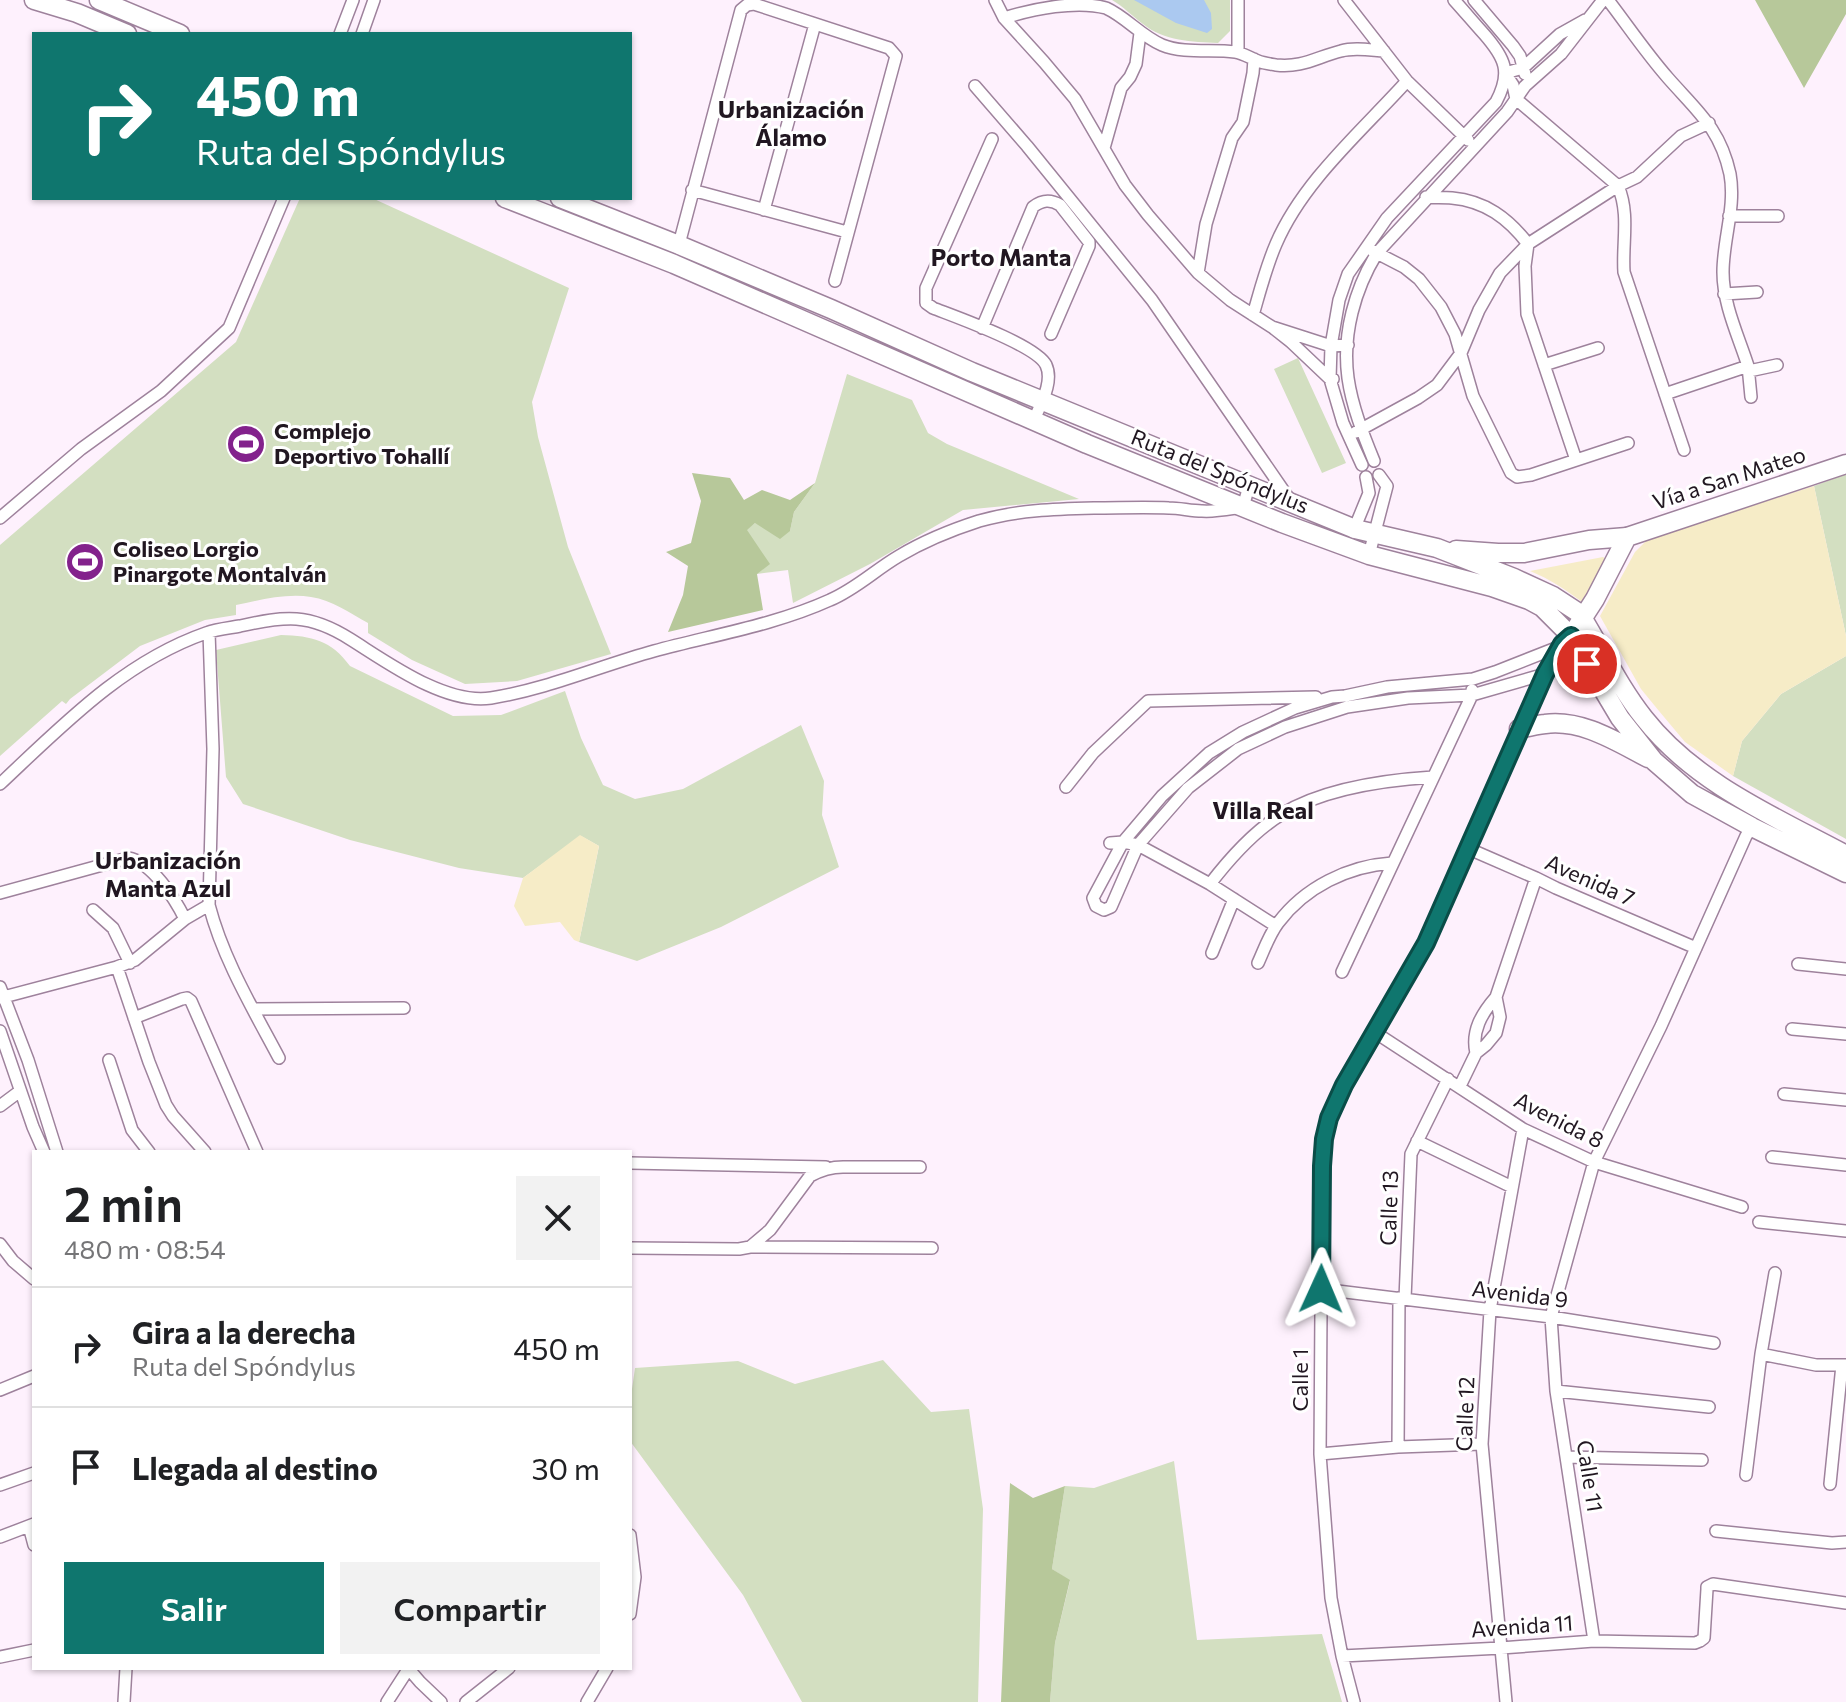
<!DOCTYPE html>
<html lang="es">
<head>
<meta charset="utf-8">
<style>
  body { margin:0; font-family:Commissioner,sans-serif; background:#f2f2f2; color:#202124; height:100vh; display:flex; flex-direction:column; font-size:30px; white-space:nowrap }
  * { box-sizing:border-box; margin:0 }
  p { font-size:26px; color:#757577 }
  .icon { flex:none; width:44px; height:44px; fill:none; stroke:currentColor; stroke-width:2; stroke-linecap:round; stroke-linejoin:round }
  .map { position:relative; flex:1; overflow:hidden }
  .details { position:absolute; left:32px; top:1150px; width:600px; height:520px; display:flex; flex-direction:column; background:#fff; border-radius:0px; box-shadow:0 2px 6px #0004 }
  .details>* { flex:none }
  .top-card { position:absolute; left:32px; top:32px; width:600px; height:168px; border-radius:0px; box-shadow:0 2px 6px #0004; background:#0f766e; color:#fff; overflow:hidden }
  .pin { position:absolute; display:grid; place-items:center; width:68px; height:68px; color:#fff; margin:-34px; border:4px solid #fff; border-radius:50%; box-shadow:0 2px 8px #0007 }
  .me { position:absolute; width:88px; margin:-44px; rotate:1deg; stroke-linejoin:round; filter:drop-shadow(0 0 6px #0008) }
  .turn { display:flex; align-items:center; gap:28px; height:168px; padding:0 32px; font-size:36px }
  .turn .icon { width:104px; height:104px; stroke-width:2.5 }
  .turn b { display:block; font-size:56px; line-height:68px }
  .round { display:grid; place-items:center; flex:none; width:84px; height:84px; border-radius:0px; background:#f2f2f2 }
  .summary { display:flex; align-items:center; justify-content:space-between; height:136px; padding:0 32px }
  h1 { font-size:48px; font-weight:600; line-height:60px }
  .primary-button { display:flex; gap:16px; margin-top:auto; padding:16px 32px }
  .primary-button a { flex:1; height:92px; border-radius:0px; background:#0f766e; color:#fff; font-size:32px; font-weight:600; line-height:92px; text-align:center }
  .primary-button a+a { background:#f2f2f2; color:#202124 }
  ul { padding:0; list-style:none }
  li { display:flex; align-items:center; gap:24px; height:120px; padding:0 32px; border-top:2px solid #e0e0e0 }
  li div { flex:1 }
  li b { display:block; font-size:30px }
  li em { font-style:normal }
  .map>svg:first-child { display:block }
  .green { fill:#d3dfc1 }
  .forest { fill:#b7c89a }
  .sand { fill:#f6ecc7 }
  .water { fill:#abc9f0 }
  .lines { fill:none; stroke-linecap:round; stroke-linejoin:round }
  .minor-casing { stroke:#9e829c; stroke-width:14 }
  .primary-casing { stroke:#9e829c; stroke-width:21 }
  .trunk-casing { stroke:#9e829c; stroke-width:21 }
  .minor { stroke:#fff; stroke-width:11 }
  .primary { stroke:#fff; stroke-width:18 }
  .trunk { stroke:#fff; stroke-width:18 }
  .route-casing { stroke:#0a4d48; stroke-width:20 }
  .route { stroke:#0f766e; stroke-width:14 }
  .labels { text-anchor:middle; stroke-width:6; stroke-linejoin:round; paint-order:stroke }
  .poi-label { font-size:22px; font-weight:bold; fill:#211721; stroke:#fff; text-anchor:start }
  .street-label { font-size:22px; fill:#211721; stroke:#fff }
  .neighbourhood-label { font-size:24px; font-weight:bold; fill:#211721; stroke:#fff }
</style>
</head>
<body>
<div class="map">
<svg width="1846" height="1702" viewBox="0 0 1846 1702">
  <rect width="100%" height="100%" fill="#fef1fd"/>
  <path class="green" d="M1112,0H1230V31L1218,43C1192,42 1164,41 1143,24C1132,16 1124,7 1112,0Z
    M300,198H372L569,288L532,402L538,437L568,547L611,654L517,681L465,684L412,660L368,633V623C350,613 332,600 311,597C287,593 260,600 236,605V615L205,620L140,646L70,699L66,704L62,701L0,756V545L236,342Z
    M1298,358L1346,463L1322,473L1274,369Z
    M847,374L912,400L928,433L947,444L1079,499L963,510L870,564L793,603L788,570L757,574L746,530L755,523L790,531L794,512L815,483Z
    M1846,474V636L1814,486Z
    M281,635C312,636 331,640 350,666L453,716L501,715L565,691L581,738L603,785L635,799L683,789L801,725L824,781L822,815L839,867L721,927L637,961L579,942L599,846L581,836L523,878L459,868L350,840L243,804L226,777L216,650Z
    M1846,656V839L1733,776L1742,741L1781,694Z
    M883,1360L931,1412L969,1409L983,1509L978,1702H802L743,1595L630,1441V1403L635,1368L738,1361L795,1384Z
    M1174,1461L1197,1640L1322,1634L1342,1702H1050L1055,1643L1070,1581L1052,1569L1065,1486L1094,1488Z"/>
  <path class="forest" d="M1755,0H1846V14L1804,88Z
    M692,473L730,478L744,500L762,490L790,500L815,483L794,512L790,531L780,539L755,523L747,530L770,564L757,574L763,610L668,632L683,595L688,566L666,552L691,543L701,501Z
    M1010,1483L1033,1498L1065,1486L1052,1569L1070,1580L1055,1643L1050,1702H1001Z"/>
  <path class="sand" d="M1814,486L1846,636V656L1781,694L1742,741L1733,776L1685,742L1659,711L1641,689L1600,616L1635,552L1648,539Z
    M1603,557L1607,560L1604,569L1582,602C1566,590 1550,579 1530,571Z
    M580,835L599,846L579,942L574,940L560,922L525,926L514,906L523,878Z"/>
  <path class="water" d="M1134,0H1204L1211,13L1212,29L1207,33L1176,23Z"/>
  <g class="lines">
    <defs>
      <path id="minor" d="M995,0L1004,18L1044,62L1075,99L1125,185L1148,215L1198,273L1230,300L1272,327
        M1344,0L1407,81L1468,140
        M1474,0L1513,46L1520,56L1525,74
        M1608,0C1628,26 1646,53 1668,78C1697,111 1720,128 1730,174C1736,207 1723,239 1723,272C1723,304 1738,335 1748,366L1665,394
        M1004,18C1033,9 1076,0 1106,8C1126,17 1141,36 1162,45C1184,54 1212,49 1235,52C1243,53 1250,58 1258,61C1263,63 1270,64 1276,65C1302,68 1317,57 1341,51C1354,47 1370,50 1384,51
        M340,34L353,0
        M362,34L374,0
        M1238,52V0
        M1505,73L1513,85L1516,99L1618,186C1630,214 1622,243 1624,272L1684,450
        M1505,73L1523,68L1560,34L1585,20
        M975,86L1027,146L1152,300L1290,500
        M992,139L926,288V303L933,308C956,317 1036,345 1046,365C1054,382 1040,405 1034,420
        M1104,148L1121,88L1130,77L1136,64L1140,33
        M692,190L847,232
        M1426,197C1434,198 1443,197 1452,198C1485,201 1508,218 1528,244L1525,266L1527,314L1576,460
        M764,210L815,24
        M1729,216H1778
        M678,248L741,10L747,5L754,4L889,48L896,56L835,281
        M1373,251L1404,267L1419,279L1441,307L1455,334L1473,396L1511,473L1517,477L1531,475L1628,443
        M1198,273L1206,224L1232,138L1243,122L1253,73L1254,59
        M1724,294L1757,292
        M1253,315C1260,291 1266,267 1276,244C1303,181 1362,131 1407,81
        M982,328L1033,207C1042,200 1050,199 1060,205L1089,242V246L1051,334
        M1544,365L1598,348
        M1748,366L1751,397
        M1749,371L1777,365
        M1333,379H1330L1291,342L1272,327L1331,346L1348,345
        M1356,432L1418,398L1437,385L1461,353L1479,310L1500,273L1528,244L1618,186L1637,177L1681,136L1709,123
        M1374,461C1363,434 1352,406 1348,378C1342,334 1355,289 1377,253L1507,112L1525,86L1561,54L1603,0
        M1362,465L1343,423L1330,379L1331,346L1339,300L1348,274L1387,218L1496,102C1512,72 1505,58 1484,34C1474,23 1464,11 1454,0
        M0,518L81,449L161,391L229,328L284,198
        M1353,532L1369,493L1366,477
        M1369,555L1387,486L1379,475
        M209,632L213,749L209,905C223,959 253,1009 279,1058
        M1545,674L1472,695L1408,698L1347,707L1285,727L1238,749L1188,788L1138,845L1111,907L1104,910L1096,906L1093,898L1123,842L1162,796L1209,753L1243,732L1295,708L1332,697L1345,696L1387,687L1473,679L1495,672L1561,646
        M0,784C63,725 123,662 206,633C217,629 229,628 240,626C285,616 309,613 350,639C387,662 445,705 491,698C547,689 600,666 654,651C713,635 775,625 830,600C856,589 875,570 899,556C924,541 951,530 979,521C1017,510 1055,509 1094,508C1119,508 1144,507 1169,508C1180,508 1191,511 1202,511C1216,512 1229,509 1243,507L1249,486
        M1066,787L1093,753L1148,701L1316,697
        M1110,843L1123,842L1138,845L1210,884L1276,926
        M1467,848L1536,878L1556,888L1696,948
        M1210,884C1230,858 1254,831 1282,814C1323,789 1386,780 1433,777
        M0,893L128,858C152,862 175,899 185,919L135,960L117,967L0,998
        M93,910L113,928L130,963
        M185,919L209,905
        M1212,953L1234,899
        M1258,963C1264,950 1269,935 1278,923C1305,887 1348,866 1392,863
        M1798,964L1846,969
        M117,967L149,1062L166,1105L173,1116L205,1152
        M1342,972L1472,695V690
        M0,987L28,1060L57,1152
        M253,1009L404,1008
        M134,1018L182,999L187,998L191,1001L257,1152
        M1792,1029L1846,1034
        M0,1031L33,1127L44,1152
        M1376,1033L1523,1129L1594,1162L1742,1207
        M1476,1053C1471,1031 1482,1013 1496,997
        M109,1060L132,1130L149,1152
        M1460,1086L1476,1053L1486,1045L1496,1033L1500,1017L1496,997L1536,878
        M1784,1094L1846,1100
        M0,1106L20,1091
        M1417,1141L1512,1187
        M1772,1157L1846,1165
        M630,1163L826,1167
        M1759,1222L1846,1231
        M0,1244L13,1261L34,1279
        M750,1247L932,1248
        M630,1248L739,1249L750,1247L770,1230L810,1176C821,1170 831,1167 843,1167H920
        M1321,1289L1551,1317L1714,1343
        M1405,1299L1411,1154L1448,1079
        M1761,1354L1816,1365H1846
        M0,1390L34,1376
        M1556,1391L1709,1407
        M1398,1447L1399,1298
        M1320,1454L1398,1447L1482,1444
        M1567,1457L1702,1460
        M1746,1475L1761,1354L1775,1273
        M1830,1484L1842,1365
        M0,1485L34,1473
        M29,1526L34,1545
        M1716,1531L1832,1543L1846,1542
        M630,1535L635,1577L630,1614
        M0,1537L34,1524
        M1594,1641L1556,1391L1551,1317L1594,1162L1661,1026L1746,836L1752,827
        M1342,1656L1501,1648L1594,1641L1695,1643L1700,1641L1704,1638L1707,1589V1587L1713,1584L1846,1603
        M0,1657L34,1650
        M408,1668L420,1682L441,1702
        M124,1702L126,1668
        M387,1702L409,1668
        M466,1702L509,1668
        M587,1702L607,1668
        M1354,1702L1342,1656L1331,1598L1320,1454L1322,1166L1324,1139L1329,1118L1344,1085L1426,943L1545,674L1562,644L1571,636
        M1506,1702L1482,1444L1490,1310L1523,1129"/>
      <path id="primary" d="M1575,630L1595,599L1627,537L1846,464"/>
      <path id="trunk" d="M34,0L77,13L127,34
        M99,0L180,34
        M505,198L674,264L1087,444L1282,523L1369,555L1492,587L1529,600L1542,607L1571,636L1620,718L1654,761L1692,794L1752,827L1846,873
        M560,198L679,245L831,309L972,372L1355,529L1437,548L1514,578L1553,596L1579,613L1583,619C1603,652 1620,688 1644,718C1695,783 1775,817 1846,855
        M1456,550L1498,553H1524L1589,540L1627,537
        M1519,729C1528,727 1536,725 1545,724C1582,719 1617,742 1648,758"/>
    </defs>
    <use href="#minor" class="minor-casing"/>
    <use href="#primary" class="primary-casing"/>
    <use href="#trunk" class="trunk-casing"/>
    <use href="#minor" class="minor"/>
    <use href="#primary" class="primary"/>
    <use href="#trunk" class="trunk"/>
  </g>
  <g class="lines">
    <defs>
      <path id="route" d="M1321,1289L1322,1166L1324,1139L1329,1118L1344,1085L1426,943L1545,674L1562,644L1571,636L1587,664"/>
    </defs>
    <use href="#route" class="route-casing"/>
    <use href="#route" class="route"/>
  </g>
  <defs>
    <symbol id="stadium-disc" viewBox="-11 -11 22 22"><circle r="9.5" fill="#83228c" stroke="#fff"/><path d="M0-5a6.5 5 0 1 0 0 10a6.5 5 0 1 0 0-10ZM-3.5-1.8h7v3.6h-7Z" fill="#fff"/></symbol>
  </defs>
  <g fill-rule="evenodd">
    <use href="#stadium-disc" x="224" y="422" width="44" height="44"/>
    <use href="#stadium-disc" x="63" y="540" width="44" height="44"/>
  </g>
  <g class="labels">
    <g class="poi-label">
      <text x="274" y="439">Complejo<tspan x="274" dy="25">Deportivo Tohallí</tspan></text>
      <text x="113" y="557">Coliseo Lorgio<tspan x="113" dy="25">Pinargote Montalván</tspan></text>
    </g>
    <g class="street-label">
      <text transform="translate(1220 471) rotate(22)" y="8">Ruta del Spóndylus</text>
      <text transform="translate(1729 478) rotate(-18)" y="8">Vía a San Mateo</text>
      <text transform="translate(1590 880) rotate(24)" y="8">Avenida 7</text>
      <text transform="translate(1559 1120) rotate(27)" y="8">Avenida 8</text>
      <text transform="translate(1389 1208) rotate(-88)" y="8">Calle 13</text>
      <text transform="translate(1520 1294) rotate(7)" y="8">Avenida 9</text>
      <text transform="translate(1300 1380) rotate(-90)" y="8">Calle 1</text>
      <text transform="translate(1465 1414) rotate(-88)" y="8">Calle 12</text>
      <text transform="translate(1590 1476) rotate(81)" y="8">Calle 11</text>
      <text transform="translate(1522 1626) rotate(-4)" y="8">Avenida 11</text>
    </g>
    <g class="neighbourhood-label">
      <text x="791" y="118">Urbanización<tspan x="791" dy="28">Álamo</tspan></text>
      <text x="1001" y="266">Porto Manta</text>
      <text x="1263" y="819">Villa Real</text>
      <text x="168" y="869">Urbanización<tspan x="168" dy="28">Manta Azul</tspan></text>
    </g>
  </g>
</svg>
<div class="pin" style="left:1587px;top:664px;background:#d93025"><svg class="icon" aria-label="arrive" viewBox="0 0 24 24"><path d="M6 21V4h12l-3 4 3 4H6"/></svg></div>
<svg class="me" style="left:1321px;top:1289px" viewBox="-20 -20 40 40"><path d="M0-17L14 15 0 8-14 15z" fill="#0f766e" stroke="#fff" stroke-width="4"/></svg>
<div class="top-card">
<div class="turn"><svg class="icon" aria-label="right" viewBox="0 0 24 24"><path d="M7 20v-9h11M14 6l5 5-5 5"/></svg><div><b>450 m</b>Ruta del Spóndylus</div></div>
</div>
<section class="details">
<div class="summary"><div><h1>2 min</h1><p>480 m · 08:54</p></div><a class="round"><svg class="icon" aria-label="close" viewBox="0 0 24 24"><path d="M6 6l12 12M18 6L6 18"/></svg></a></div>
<ul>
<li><svg class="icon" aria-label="right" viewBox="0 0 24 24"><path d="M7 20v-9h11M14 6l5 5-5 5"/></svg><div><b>Gira a la derecha</b><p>Ruta del Spóndylus</p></div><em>450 m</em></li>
<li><svg class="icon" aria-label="arrive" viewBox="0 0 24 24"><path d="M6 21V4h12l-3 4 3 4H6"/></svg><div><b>Llegada al destino</b></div><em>30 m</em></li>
</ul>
<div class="primary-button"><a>Salir</a><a>Compartir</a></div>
</section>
</div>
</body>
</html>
